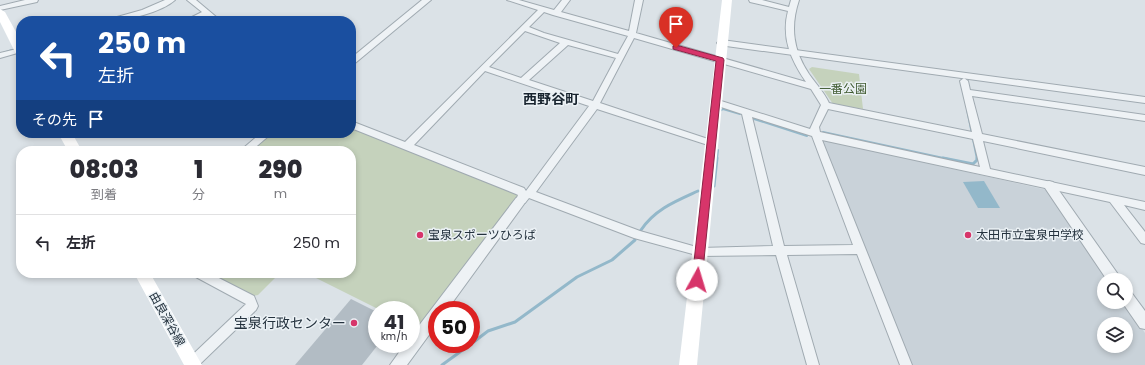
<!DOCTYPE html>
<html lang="ja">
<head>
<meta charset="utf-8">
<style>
  body { margin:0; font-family:Poppins,"Noto Sans JP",sans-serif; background:#f7f7f7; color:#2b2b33; height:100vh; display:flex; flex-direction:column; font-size:15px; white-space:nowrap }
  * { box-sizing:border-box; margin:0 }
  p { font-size:13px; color:#7c7c81 }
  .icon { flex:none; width:22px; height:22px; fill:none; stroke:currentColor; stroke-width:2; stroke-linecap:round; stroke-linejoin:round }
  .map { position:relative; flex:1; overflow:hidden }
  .details { position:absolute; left:16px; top:146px; width:340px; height:132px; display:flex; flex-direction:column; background:#fff; border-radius:16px; box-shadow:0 2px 6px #0003 }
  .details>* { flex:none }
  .banner { position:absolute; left:16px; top:16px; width:340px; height:122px; border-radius:16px; box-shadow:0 2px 6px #0003; background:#1a4fa0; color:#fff; overflow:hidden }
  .controls { position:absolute; left:1097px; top:273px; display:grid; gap:8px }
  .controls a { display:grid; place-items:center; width:36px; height:36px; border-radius:50%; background:#fff; box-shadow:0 2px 6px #0003; font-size:20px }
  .speed { position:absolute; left:368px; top:301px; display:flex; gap:8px; font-size:20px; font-weight:700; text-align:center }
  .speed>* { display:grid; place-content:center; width:52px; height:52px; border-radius:50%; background:#fff; box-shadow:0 2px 6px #0003; line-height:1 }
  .speed small { font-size:10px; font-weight:400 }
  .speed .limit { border:6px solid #d22; background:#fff; color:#111 }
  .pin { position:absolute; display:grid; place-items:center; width:34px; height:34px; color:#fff; margin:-41px -17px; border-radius:50% 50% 50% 0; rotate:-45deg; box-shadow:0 0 4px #0007 }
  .pin .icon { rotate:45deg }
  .me { position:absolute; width:44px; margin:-22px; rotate:6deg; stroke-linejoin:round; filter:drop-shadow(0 0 3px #0008) }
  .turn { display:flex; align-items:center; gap:14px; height:84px; padding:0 16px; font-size:18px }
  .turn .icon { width:52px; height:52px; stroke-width:2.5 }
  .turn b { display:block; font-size:28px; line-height:34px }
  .then { display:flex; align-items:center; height:38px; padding:0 16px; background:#0003; gap:8px; font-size:15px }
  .eta { display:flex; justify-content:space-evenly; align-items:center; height:68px; text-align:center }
  .eta b { font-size:24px; font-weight:800; line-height:28px }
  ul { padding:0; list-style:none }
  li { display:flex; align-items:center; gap:12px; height:56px; padding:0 16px; border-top:1px solid #e1e1e2 }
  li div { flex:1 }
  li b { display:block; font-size:15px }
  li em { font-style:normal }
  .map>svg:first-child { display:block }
  .built { fill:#c9d2d9; fill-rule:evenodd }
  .green { fill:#c5d2bc }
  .water { fill:#93b8ca }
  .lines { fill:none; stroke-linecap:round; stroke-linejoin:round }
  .stream-far1 { stroke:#93b8ca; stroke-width:2 }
  .stream { stroke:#93b8ca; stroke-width:3 }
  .building { fill:#b2bcc4 }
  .minor-casing { stroke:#a0aab1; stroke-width:2 }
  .tertiary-casing { stroke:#a0aab1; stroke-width:2 }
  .minor { fill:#eef2f5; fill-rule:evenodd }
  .tertiary { fill:#eef2f5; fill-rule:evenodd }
  .secondary { fill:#fff; fill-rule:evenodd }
  .route { fill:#d7356a; stroke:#8c2245 }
  .poi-dot { fill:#d7356a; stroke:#ebf1f5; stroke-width:1.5 }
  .labels { text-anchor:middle; stroke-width:3; stroke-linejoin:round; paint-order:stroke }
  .park-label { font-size:12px; fill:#405b31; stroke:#ebf1f5 }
  .poi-label { font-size:12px; fill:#24323e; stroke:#ebf1f5; text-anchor:start }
  .street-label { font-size:12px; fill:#24323e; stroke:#ebf1f5 }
  .quarter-label { font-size:14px; font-weight:bold; fill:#17232e; stroke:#ebf1f5 }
  .near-poi-label { font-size:14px; fill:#24323e; stroke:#ebf1f5; text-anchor:end }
</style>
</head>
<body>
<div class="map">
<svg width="1145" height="365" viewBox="0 0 1145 365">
  <rect width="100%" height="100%" fill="#dbe2e7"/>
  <path class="built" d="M825,140L1047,190L1109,280H1104V302H1124L1145,333V365H911L821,143ZM1104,324H1126V346H1104Z"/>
  <path class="green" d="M812,67L859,74L863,109L833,104L809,69Z
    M351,127L518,195L423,324L417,327L411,326V310H380L306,273H351V151H250L271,133H351Z
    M210,273H280L258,295L253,296Z"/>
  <path class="water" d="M984,181L1000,208H978L963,182Z"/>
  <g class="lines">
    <path class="stream-far1" d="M0,54L12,50
      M967,109L977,159
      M720,111L723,109L740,114
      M754,119L807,136
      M823,132L948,159
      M717,159L718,150"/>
    <path class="stream" d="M943,158L973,164L977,160V158
      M714,186L717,158
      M641,230C655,209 676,201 698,191
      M471,344L488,331L515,322L577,277L612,260L635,240
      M442,365L471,344"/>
  </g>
  <path class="building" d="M351,299L377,312V346L362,365H295Z"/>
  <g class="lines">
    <defs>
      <path id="minor" d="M25,0H38L37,2L0,10V6Z
        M165,0H175C162,12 126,21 109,21L110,19L142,10Z
        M187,0H196L221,21H212L206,16L195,21H184L202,12Z
        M422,0H431L354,64L351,65V58Z
        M507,0H519L554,10L562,0H570L561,12L629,31L635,0H643L636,33L806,82C791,60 781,38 788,11L750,2L749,0H762L789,7L791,0H799C790,27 793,50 809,74C816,84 824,92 829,103L972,132L960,81L964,78L968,81L970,90L1145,115V121L972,96L982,134L1145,167V175L983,141L990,169L1145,202V210L1124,205L1145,232V244L1141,243L1110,202L822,140L912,365H900L857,254L787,255L819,365H807L776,255L700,256L634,238L529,198L525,203H517L516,200L518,195L516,194L351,128V121L405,142L538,10ZM544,12L553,15L628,36L618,54L544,33L529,27ZM525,31L560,43L521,78L489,67ZM634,38L811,89L821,105L810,129L718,100L715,99L711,102L712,104L742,114L773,246L700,248L640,231L536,192L597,109L708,145H714L716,143L714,141L600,103ZM568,45L616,58L593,101L529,80ZM485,71L589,106L526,191L524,188L414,145ZM828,109L973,139L980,167L820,132L819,127ZM752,117L812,136L853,245L784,246Z
        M21,48V52L0,58V53Z
        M261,133H272L251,151H240Z
        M192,273H209L254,296L258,306L256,310L199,365H187L186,363L188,359L246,304L194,276Z"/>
      <path id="tertiary" d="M722,40L1145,97V103L719,45L717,43L719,41Z
        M1049,181L1053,182L1122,280H1107L1045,188L1043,185L1045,182Z
        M520,196L524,198L526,201L524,204L447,310H437V324L407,365H390L405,344H411V336L516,198Z
        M1126,290L1131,292L1145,311V329L1140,328L1122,302H1126Z"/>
    </defs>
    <use href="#minor" class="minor-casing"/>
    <use href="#tertiary" class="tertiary-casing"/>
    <use href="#minor" class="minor"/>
    <use href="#tertiary" class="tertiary"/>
    <path class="secondary" d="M722,0H732L697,365H679Z
      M0,9L5,12L21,41V55L17,54L15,52L0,22Z
      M58,133H72L82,151H68Z
      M134,273H150L202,365H184Z"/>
  </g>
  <path class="route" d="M676,45L723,58L724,60L702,280L701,283L697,284L693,283L692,280L716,61L673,49V46Z"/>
  <g class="poi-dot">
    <circle cx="420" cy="235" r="4"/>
    <circle cx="968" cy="235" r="4"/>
    <circle cx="354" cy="323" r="4"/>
  </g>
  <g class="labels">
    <g class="park-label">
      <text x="843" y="93">一番公園</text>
    </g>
    <g class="poi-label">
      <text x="428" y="239">宝泉スポーツひろば</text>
      <text x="976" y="239">太田市立宝泉中学校</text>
    </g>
    <g class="street-label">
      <text transform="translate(167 319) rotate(61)" y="4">由良深谷線</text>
    </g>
    <g class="quarter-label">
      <text x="551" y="104">西野谷町</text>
    </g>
    <g class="near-poi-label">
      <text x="346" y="328">宝泉行政センター</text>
    </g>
  </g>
</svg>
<div class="controls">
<a><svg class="icon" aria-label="search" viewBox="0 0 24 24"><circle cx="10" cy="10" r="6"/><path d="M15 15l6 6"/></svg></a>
<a><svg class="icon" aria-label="layers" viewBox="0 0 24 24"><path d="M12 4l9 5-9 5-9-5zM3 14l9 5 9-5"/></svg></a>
</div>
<div class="speed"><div>41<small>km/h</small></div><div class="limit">50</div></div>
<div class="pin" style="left:676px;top:48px;background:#d93025"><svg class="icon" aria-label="arrive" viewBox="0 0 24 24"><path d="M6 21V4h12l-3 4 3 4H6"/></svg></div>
<svg class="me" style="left:697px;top:280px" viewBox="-20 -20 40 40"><circle r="19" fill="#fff"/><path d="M0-13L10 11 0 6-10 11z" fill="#d7356a"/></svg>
<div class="banner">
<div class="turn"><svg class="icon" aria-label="left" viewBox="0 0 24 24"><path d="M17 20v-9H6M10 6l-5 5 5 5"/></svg><div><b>250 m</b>左折</div></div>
<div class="then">その先<svg class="icon" aria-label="arrive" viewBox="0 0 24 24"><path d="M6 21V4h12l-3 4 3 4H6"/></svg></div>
</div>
<section class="details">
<div class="eta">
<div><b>08:03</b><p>到着</p></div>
<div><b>1</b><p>分</p></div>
<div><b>290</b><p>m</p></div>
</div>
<ul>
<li><svg class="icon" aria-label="left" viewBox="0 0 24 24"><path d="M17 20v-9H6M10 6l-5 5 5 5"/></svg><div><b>左折</b></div><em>250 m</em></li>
</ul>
</section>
</div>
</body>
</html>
